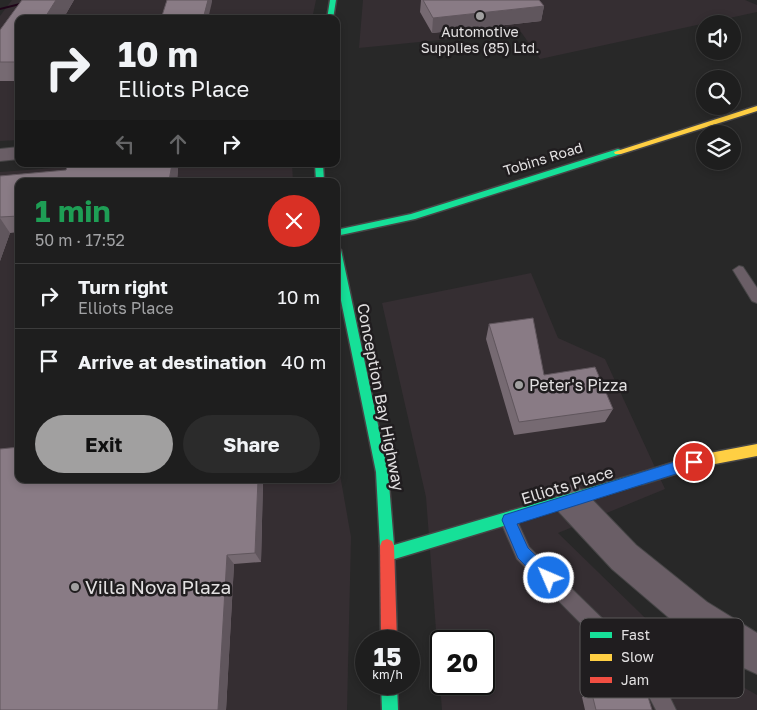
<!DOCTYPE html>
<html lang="en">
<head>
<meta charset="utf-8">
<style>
  body { margin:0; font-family:"Golos Text",sans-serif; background:#2b2b2b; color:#f1f3f6; height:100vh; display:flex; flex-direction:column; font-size:19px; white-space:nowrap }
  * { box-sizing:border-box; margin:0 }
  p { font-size:16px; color:#a1a2a4 }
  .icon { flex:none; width:28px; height:28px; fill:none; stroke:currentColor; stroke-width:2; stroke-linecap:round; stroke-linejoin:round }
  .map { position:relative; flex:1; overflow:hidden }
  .side { position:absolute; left:15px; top:178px; width:325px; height:305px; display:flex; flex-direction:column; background:#1e1e1e; border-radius:10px; box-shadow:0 2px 8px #0003,0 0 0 1px #3c3c3c }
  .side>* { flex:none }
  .banner { position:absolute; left:15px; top:15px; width:325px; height:152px; border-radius:10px; box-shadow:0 2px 8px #0003,0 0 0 1px #3c3c3c; background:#1e1e1e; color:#f1f3f6; overflow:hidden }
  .controls { position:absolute; left:696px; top:15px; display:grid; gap:10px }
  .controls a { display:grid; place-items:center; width:45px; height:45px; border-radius:50%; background:#1e1e1e; box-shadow:0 2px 8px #0003,0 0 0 1px #3c3c3c; font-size:25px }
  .speed { position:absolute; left:355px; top:630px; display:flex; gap:10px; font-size:25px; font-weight:700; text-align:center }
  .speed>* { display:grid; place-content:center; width:65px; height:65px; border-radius:50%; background:#1e1e1e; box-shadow:0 2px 8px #0003,0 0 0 1px #3c3c3c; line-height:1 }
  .speed small { font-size:12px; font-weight:400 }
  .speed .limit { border:2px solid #111; border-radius:8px; background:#fff; color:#111 }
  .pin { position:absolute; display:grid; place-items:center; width:42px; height:42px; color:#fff; margin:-21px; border:2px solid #fff; border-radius:50%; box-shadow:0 1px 5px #0007 }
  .me { position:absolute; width:55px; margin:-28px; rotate:315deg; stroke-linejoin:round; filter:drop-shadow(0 0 4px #0008) }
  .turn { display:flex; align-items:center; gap:18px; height:105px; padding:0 20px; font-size:22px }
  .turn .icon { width:65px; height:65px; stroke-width:2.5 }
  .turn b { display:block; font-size:35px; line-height:42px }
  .lanes { display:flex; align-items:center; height:48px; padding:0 20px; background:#0003; justify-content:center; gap:25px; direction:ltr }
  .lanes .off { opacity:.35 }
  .round { display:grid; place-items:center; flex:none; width:52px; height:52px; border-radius:26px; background:#2b2b2b }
  .summary { display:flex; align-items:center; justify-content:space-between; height:85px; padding:0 20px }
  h1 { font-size:30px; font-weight:700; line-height:38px; color:#1e9e55 }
  .action { display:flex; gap:10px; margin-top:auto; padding:10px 20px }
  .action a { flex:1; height:58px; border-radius:30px; background:#a1a0a0; color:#111; font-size:20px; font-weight:700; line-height:58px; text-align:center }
  .action a+a { background:#2b2b2b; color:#f1f3f6 }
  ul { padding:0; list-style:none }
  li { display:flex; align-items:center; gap:15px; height:65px; padding:0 20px; border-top:1px solid #3c3c3c }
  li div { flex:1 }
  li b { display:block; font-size:19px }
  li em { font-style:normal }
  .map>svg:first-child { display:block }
  .built { fill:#352e32; fill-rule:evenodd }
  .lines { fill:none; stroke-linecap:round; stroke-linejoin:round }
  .stream { fill:#1f0519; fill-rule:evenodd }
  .lane-casing { stroke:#464546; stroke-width:2 }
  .street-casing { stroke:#464546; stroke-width:2 }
  .fast-casing { stroke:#464546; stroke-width:3 }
  .slow-casing { stroke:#464546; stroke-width:3 }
  .jam-casing { stroke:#464546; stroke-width:3 }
  .lane { fill:#6a5e66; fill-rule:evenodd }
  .street { fill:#6a5e66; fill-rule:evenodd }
  .fast { fill:#16e098; fill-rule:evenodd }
  .slow { fill:#ffcf43; fill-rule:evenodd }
  .jam { fill:#f24e42; fill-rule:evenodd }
  .wall { fill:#766a72 }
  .shaded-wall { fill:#60565d }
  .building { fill:#897b85; stroke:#60565d }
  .route { fill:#1a73e8; stroke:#114b97 }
  .poi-dot { fill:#a1a0a0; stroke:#201d1f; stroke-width:2 }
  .labels { text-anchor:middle; stroke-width:5; stroke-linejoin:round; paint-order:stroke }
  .far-poi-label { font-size:14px; fill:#e2e0e1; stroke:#201d1f }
  .far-street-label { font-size:14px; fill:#e2e0e1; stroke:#201d1f }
  .poi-label { font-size:16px; fill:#e2e0e1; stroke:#201d1f; text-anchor:start }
  .street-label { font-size:16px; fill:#e2e0e1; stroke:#201d1f }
  .near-poi-label { font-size:19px; fill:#e2e0e1; stroke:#201d1f; text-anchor:start }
  .key { fill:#201d1f; stroke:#5a5859; stroke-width:1 }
  .key-label { font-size:14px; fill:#e2e0e1 }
</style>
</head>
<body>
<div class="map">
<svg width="757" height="710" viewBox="0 0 757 710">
  <rect width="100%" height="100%" fill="#282828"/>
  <path class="built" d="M12,0H316L312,19H19V140L0,141V16Z
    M363,0H745L757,5V12L540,59L521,32L359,48Z
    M107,164H292L293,181H19V479H336V452L351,537L347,710H0V172Z
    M531,273L558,338L605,359L665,489L558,533L677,649L757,695V710H442L426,497L382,303ZM441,641H484V684H441Z"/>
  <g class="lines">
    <path class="stream" d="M32,0H40L0,10V8Z"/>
    <defs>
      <path id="lane" d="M739,266L743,267L757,288V303L752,301L733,270Z
        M508,512L514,514L529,547L658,673L676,710H656L644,687L517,559L500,520L502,514Z"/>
      <path id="street" d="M19,147V159L0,161V149Z
        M571,485L583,490L636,545L707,602L757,633V674L744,668L681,628L612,569L559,512L555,501L559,490Z"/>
      <path id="fast" d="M330,0H336L333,19H327Z
        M618,149L621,150V154L415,219L336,236V230L411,214Z
        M315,164H323L324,181H316Z
        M336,247L341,250L388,472L394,545L643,472L648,474L649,478L648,482L388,561L383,559L380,546L376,472L336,276Z
        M381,684H397L398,710H382Z"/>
      <path id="slow" d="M757,106V111L621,154H615L614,152Z
        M757,444V456L694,468L643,484L638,482L637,478L638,474L643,472L694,456Z"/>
      <path id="jam" d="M387,539L392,541L394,546L397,641H381L380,546L382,541Z"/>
    </defs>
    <use href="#lane" class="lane-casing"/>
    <use href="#street" class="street-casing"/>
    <use href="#fast" class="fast-casing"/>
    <use href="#slow" class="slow-casing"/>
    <use href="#jam" class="jam-casing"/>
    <use href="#lane" class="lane"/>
    <use href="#street" class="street"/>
    <use href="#fast" class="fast"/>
    <use href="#slow" class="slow"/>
    <use href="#jam" class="jam"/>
  </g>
  <path class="wall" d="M22,0H74L63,19H19V81H0V30Z
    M421,0H539L544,6L541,21L432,33L420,12Z
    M178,168L177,181H19V232L10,233L0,261V176L66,170Z
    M489,324L544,375L613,409L605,422L514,435L486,339Z
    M82,479L86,483L263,480L261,562L234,564L226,710H0Z
    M592,694L652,710H585L582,697Z"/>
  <path class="shaded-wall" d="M56,0H74L63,19H44Z
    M208,0H212V2L208,19H203Z
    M544,6L541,21L432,33L433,18Z
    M172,164H177L178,168L177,181H169Z
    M0,218L10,233L0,261Z
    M258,479H263V480L261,562L255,553Z
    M227,555L234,564L226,710H218Z"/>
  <path class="building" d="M22,0H56L44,19H19V59L17,62H0V30Z
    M167,0H208L203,19H161Z
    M423,0H539L544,6L433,18Z
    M68,164H172L169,181H19V216L0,217V176L66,170Z
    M533,318L544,375L595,367L613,409L519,422L489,324Z
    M19,447V479H82L86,483L133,479H258L255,553L227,555L218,710H0V449Z
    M646,690L652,710H596L592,694Z"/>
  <path class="route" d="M694,456L698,458L700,462L698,467L517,524L528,548L554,573L556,578L554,584L549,586L543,584L518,558L502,520L504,515Z"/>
  <g class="poi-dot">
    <circle cx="480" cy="16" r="5"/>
    <circle cx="519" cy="385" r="5"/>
    <circle cx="75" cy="587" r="5"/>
  </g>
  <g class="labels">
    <g class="far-poi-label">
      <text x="480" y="37">Automotive<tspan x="480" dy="16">Supplies (85) Ltd.</tspan></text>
    </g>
    <g class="far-street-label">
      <text transform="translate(543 159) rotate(-17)" y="5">Tobins Road</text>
    </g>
    <g class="poi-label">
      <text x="529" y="391">Peter's Pizza</text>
    </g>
    <g class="street-label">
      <text transform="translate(381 397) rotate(79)" y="6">Conception Bay Highway</text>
      <text transform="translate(567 485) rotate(-17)" y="6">Elliots Place</text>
    </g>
    <g class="near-poi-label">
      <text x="85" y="594">Villa Nova Plaza</text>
    </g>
  </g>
  <rect x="580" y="618" width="164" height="80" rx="8" class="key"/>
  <rect x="590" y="632" width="22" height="6" fill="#16e098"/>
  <rect x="590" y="654" width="22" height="7" fill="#ffcf43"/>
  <rect x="590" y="677" width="22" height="6" fill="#f24e42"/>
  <g class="key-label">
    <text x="621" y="640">Fast</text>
    <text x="621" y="662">Slow</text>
    <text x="621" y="685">Jam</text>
  </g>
</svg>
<div class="controls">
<a><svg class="icon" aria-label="sound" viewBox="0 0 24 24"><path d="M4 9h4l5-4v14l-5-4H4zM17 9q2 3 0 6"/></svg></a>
<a><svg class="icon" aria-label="search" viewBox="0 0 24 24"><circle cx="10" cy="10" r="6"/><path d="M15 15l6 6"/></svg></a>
<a><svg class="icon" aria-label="layers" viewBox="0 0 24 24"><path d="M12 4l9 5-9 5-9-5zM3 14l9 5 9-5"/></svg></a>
</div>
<div class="speed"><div>15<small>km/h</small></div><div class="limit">20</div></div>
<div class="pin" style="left:694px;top:462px;background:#d93025"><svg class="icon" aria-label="arrive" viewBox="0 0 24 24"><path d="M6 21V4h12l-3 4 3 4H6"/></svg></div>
<svg class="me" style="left:549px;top:578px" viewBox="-20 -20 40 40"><circle r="17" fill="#1a73e8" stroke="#fff" stroke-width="3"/><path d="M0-11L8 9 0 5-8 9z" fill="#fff"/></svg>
<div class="banner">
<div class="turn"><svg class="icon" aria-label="right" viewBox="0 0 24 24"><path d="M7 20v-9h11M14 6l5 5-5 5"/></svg><div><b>10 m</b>Elliots Place</div></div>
<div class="lanes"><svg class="icon off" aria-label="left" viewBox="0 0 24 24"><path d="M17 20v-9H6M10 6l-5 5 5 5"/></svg><svg class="icon off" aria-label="ahead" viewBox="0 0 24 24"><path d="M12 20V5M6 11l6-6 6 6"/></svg><svg class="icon" aria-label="right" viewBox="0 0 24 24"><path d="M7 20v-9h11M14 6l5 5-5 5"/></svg></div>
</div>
<section class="side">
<div class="summary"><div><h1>1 min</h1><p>50 m · 17:52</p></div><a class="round" style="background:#d93025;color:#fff"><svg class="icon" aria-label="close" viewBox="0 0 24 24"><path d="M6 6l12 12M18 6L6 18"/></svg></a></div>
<ul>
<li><svg class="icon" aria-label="right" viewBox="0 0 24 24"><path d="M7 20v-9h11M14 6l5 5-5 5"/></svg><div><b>Turn right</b><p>Elliots Place</p></div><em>10 m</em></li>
<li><svg class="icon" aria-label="arrive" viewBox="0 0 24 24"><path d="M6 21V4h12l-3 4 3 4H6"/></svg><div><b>Arrive at destination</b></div><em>40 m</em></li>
</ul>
<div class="action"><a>Exit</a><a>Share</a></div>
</section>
</div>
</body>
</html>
